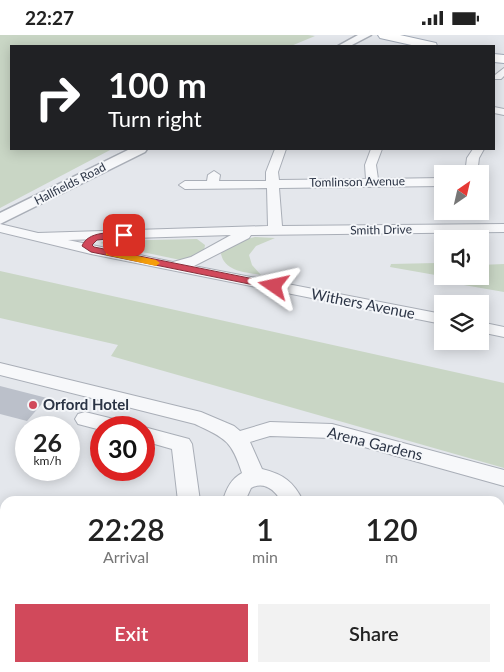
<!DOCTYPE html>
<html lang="en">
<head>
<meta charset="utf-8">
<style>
  body { margin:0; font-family:Lato,sans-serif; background:#f2f2f2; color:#222; height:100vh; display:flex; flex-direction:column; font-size:19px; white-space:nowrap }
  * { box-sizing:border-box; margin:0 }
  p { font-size:16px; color:#767676 }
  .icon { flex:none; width:28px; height:28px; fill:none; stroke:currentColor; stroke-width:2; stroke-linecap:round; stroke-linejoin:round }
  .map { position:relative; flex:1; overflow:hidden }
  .sheet { position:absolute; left:0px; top:461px; width:505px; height:176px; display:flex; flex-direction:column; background:#fff; border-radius:15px 15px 0 0; box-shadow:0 2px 12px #0003 }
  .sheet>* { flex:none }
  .banner { position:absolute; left:10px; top:10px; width:485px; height:105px; border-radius:0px; box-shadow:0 2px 12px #0003; background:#202124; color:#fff; overflow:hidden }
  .needle { width:32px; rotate:34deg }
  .controls { position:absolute; left:434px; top:130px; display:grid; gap:10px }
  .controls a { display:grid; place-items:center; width:55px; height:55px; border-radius:0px; background:#fff; box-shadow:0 2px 12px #0003; font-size:25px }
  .speed { position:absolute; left:15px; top:381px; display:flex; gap:10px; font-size:25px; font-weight:700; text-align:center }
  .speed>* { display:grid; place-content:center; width:65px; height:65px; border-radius:50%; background:#fff; box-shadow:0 2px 12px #0003; line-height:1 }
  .speed small { font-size:12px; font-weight:400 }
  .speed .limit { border:8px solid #d22; background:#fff; color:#111 }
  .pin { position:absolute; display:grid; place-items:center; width:42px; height:42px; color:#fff; margin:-21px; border-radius:10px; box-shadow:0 2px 8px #0006 }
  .me { position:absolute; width:55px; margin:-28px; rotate:281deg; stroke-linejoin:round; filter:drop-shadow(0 0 4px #0008) }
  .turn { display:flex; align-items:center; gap:18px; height:105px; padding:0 15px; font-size:22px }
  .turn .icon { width:65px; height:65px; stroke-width:2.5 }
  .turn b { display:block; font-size:35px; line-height:42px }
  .eta { display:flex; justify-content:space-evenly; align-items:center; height:85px; text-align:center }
  .eta b { font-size:30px; font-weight:600; line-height:35px }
  .action { display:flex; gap:10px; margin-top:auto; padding:10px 15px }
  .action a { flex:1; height:58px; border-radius:0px; background:#d1495b; color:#fff; font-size:20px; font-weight:600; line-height:58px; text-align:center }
  .action a+a { background:#f2f2f2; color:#222 }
  .status { display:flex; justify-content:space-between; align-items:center; height:35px; padding:0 25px; background:#fff; direction:ltr }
  .status svg { height:14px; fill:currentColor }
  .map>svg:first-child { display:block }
  .green { fill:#c9d6c5 }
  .building { fill:#bbc0ca }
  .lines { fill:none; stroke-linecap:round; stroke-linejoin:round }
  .minor-casing { stroke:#a9aeb7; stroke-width:2 }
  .tertiary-casing { stroke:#a9aeb7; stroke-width:3 }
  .primary-casing { stroke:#a3abb8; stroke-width:2 }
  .minor { fill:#f7f8fa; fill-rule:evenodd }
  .tertiary { fill:#f7f8fa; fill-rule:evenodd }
  .primary { fill:#fff; fill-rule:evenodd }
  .route { fill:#d1495b; stroke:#882f3b }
  .slow { fill:#f59e0b }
  .poi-dot { fill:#d1495b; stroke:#f4f6f9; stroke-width:2 }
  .labels { text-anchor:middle; stroke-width:4; stroke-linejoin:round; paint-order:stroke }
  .far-street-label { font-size:12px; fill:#2b3445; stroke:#f4f6f9 }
  .street-label { font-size:15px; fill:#2b3445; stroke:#f4f6f9 }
  .poi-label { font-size:15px; font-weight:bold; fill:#2b3445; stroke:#f4f6f9; text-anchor:start }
</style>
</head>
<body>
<div class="status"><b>22:27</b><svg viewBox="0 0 49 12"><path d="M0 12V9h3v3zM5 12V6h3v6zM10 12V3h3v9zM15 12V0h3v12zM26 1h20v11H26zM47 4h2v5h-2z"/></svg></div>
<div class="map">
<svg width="504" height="637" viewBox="0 0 504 637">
  <rect width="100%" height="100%" fill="#e4e7ec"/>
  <path class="green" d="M0,0H308L315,1L291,11H11V114H112L0,173Z
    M255,202L275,203L256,211L249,220L252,230L261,240C246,237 225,237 221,219C225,209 245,204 255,202Z
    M197,204L205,210L204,216L185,226L100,208L105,206Z
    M436,228L437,231H442V241H480V230L504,229V257L458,249V244L390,232L391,229Z
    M0,236L504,348V433L111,321L118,310L0,283Z"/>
  <path class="building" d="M0,351L47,363L27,386L0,379Z"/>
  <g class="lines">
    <defs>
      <path id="minor" d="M504,33V41L501,44H495V40Z
        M494,72L504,74V80L494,78Z
        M275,114H286L278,137L279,145L366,144L365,130L371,114H382L376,130L378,144L442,143V151L279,153L282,191L504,189V197L251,200L249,203L194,231L442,279V289L91,219L0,197V189L38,198L268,191L267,153L185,154L179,150L185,146H207L208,140L214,136L220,140L219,146H266V137ZM231,200L191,222L173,227L68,205Z
        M473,114H484L479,123L477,139H465L467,123Z
        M480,287L504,292V302L480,297Z
        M0,328L201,377L234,391L240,396L270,387L332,389L504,435V451L332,403L270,401L250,407L262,434C283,439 294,447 303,466H281C275,455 264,446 251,453L245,466H223C226,454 231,444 242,438C231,405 226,404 195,389L0,340Z
        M85,377L126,387L129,392H101V395L78,389L75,384L78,379Z
        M142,392H144L189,404L192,409L200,466H178L172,414L144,406Z"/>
      <path id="tertiary" d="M358,0H371L350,11H338Z
        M130,114H147L145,117L0,189V178Z"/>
      <path id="primary" d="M378,0H400L436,8L437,11H416L380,3Z
        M494,19L504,20V28L494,27Z"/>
    </defs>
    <use href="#minor" class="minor-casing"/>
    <use href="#tertiary" class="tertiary-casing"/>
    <use href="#primary" class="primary-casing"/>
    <use href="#minor" class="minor"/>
    <use href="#tertiary" class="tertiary"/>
    <use href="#primary" class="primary"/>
  </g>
  <path class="route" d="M124,197L129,200L127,202L97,205L92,210L94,212L274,248L279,251L274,254L91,217L82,211C88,196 110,198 124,197Z"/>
  <path class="slow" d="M110,215L156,225L160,228L156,231L106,220V216Z"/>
  <circle class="poi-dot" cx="33" cy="370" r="5"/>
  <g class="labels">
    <g class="far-street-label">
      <text transform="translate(357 147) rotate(-1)" y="4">Tomlinson Avenue</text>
      <text transform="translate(70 149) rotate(-27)" y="4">Hallfields Road</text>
      <text transform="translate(381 195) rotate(-1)" y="4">Smith Drive</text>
    </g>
    <g class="street-label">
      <text transform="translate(363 269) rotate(11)" y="5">Withers Avenue</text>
      <text transform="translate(375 409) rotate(14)" y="5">Arena Gardens</text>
    </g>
    <g class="poi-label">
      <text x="43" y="375">Orford Hotel</text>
    </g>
  </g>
</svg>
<div class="controls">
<a><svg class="needle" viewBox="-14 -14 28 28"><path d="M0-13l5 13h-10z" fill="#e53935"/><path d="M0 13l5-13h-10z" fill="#767676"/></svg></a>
<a><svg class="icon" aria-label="sound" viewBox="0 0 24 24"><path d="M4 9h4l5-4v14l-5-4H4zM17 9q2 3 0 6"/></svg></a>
<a><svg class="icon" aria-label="layers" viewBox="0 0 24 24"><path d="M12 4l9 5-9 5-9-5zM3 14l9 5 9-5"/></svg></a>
</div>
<div class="speed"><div>26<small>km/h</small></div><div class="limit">30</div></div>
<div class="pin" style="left:124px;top:200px;background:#d93025"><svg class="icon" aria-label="arrive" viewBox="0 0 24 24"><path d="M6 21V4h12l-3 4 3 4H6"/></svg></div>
<svg class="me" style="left:274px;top:251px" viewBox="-20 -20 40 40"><path d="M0-17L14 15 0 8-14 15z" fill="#d1495b" stroke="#fff" stroke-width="4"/></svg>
<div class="banner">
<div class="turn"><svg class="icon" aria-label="right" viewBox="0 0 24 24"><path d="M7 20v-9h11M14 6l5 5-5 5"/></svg><div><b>100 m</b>Turn right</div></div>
</div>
<section class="sheet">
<div class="eta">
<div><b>22:28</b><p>Arrival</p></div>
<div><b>1</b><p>min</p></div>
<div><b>120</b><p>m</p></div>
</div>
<div class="action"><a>Exit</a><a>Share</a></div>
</section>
</div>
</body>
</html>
